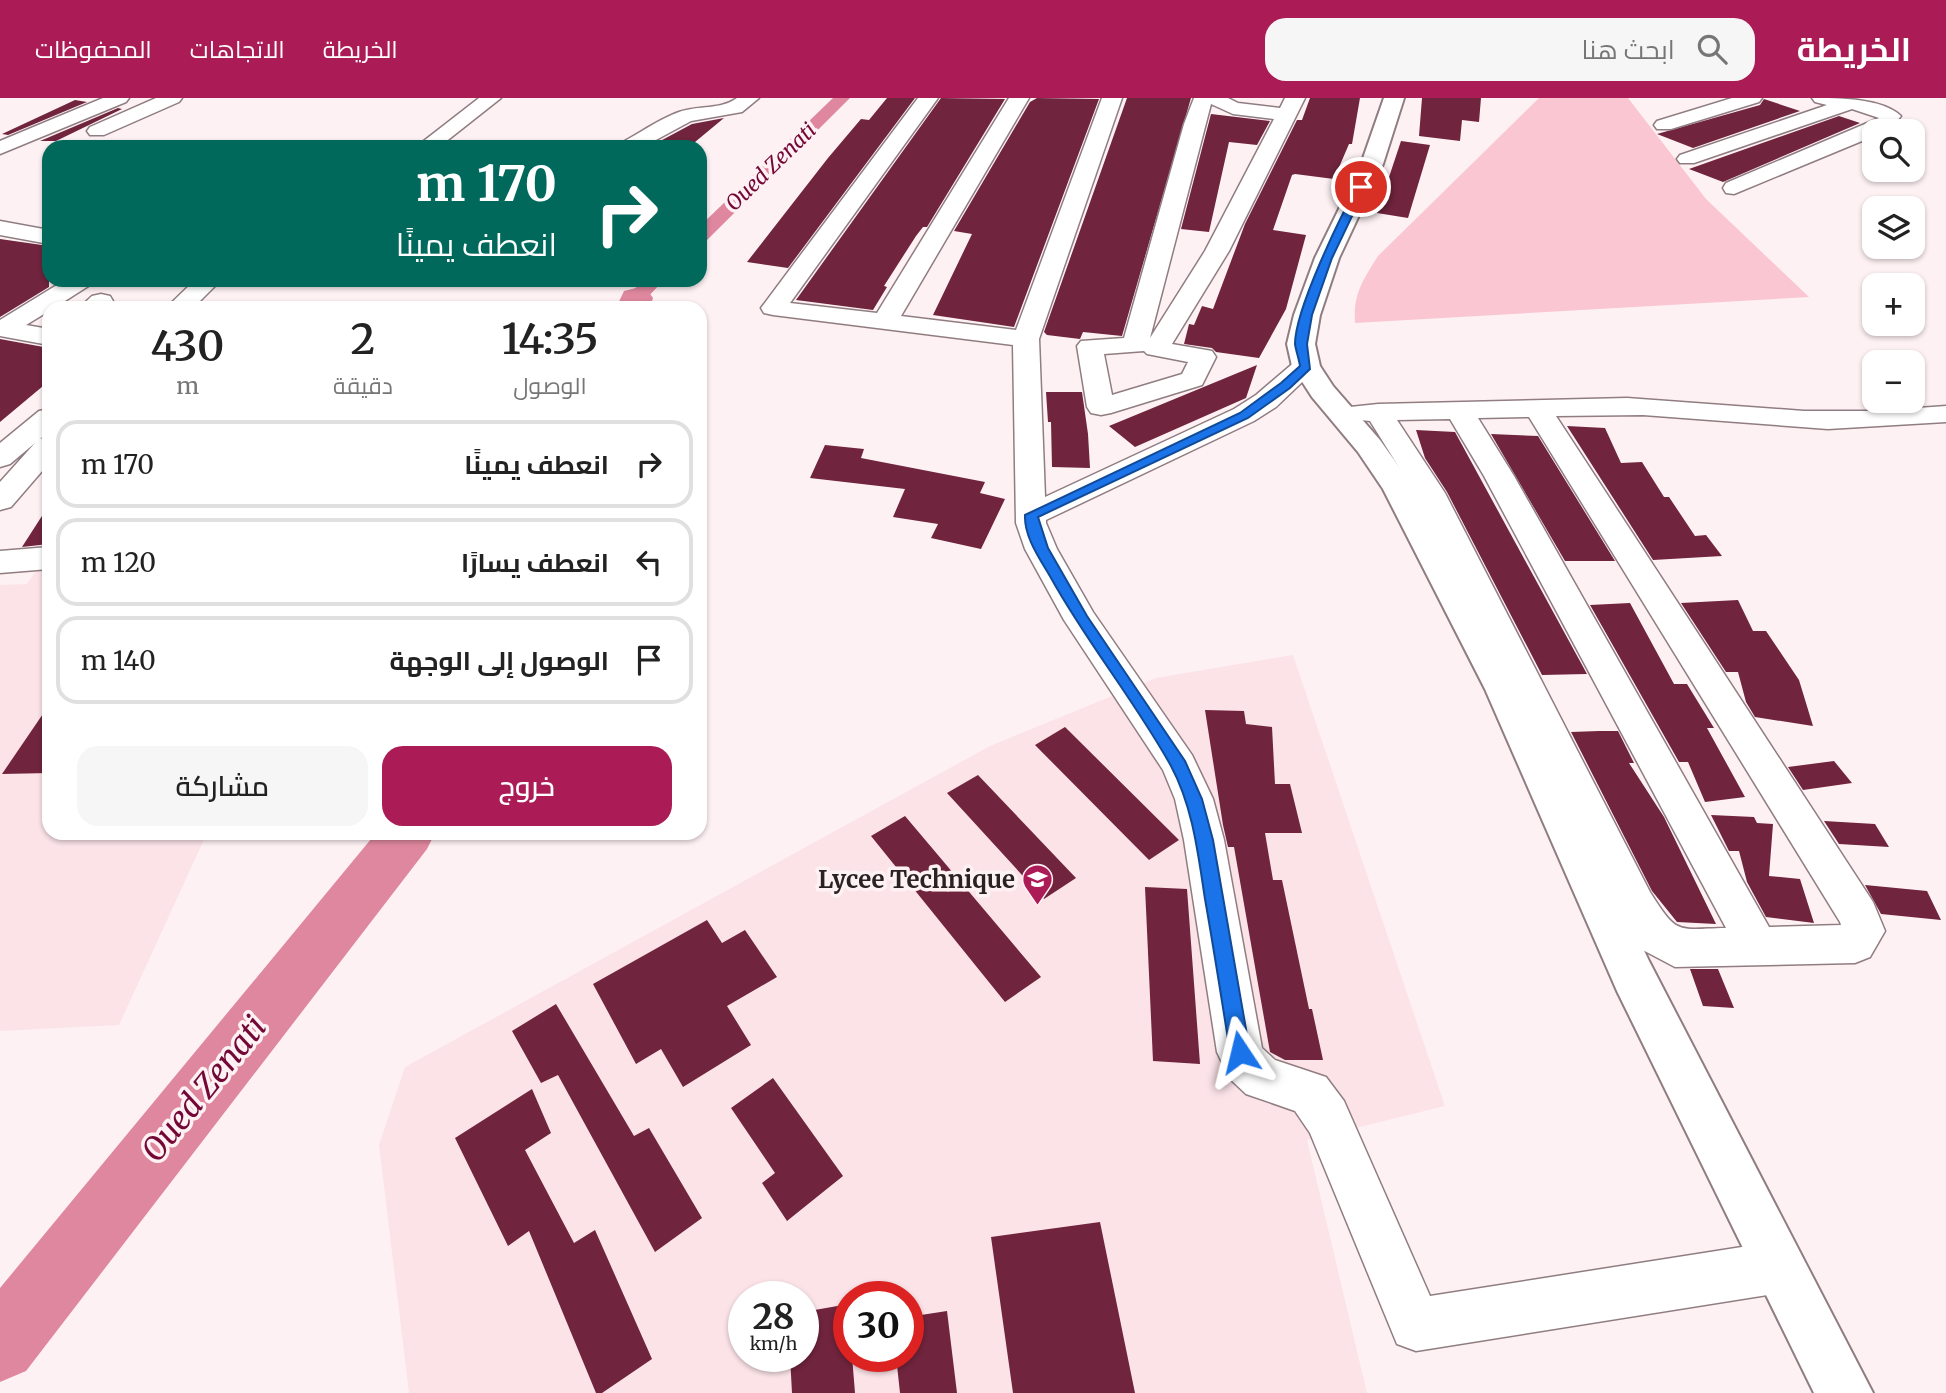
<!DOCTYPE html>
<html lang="ar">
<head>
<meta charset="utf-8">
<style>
  body { margin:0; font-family:Merriweather,Cairo,serif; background:#f6f6f6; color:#222; direction:rtl; height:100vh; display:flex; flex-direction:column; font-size:26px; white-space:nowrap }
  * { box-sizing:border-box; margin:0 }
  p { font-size:23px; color:#767676 }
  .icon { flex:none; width:38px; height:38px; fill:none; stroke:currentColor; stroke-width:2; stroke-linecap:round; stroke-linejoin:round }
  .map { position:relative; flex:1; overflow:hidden; direction:ltr }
  .drawer { position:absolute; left:42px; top:203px; width:665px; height:539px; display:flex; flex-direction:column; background:#fff; border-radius:21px; box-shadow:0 2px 5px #0004; direction:rtl }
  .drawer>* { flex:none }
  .banner { position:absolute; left:42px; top:42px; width:665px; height:147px; border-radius:21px; box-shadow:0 2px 5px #0004; direction:rtl; background:#00695c; color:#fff; overflow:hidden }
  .buttons { position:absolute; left:1862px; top:21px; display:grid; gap:14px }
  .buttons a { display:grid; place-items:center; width:63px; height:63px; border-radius:14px; background:#fff; box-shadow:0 2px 5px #0004; font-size:35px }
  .speed { position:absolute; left:728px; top:1183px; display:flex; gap:14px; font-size:35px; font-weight:700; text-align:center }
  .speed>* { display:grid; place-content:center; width:91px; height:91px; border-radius:50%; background:#fff; box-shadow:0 2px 5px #0004; line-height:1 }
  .speed small { font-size:18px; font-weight:400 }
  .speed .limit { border:10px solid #d22; background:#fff; color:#111 }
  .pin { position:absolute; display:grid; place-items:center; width:60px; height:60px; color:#fff; margin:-30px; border:4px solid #fff; border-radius:50%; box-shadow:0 2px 7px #0007 }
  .me { position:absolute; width:77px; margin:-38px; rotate:350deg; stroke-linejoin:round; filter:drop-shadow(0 0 5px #0008) }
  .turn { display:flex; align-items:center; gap:24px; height:147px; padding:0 35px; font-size:32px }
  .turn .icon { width:91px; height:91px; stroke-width:2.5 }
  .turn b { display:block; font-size:49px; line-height:60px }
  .eta { display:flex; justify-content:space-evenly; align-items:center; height:119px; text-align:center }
  .eta b { font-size:42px; font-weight:600; line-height:49px }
  .primary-button { display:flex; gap:14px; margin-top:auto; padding:14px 35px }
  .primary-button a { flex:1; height:80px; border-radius:21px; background:#ab1c56; color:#fff; font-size:28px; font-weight:600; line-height:80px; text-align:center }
  .primary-button a+a { background:#f6f6f6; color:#222 }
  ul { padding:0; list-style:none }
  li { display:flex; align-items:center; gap:21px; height:88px; margin:0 14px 10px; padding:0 21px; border:4px solid #e0e0e0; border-radius:21px }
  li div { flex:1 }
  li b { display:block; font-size:26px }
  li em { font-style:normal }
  header { display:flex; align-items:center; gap:42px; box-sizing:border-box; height:98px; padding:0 35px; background:#ab1c56; color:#fff }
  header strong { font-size:33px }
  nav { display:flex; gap:38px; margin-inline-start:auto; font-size:24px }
  .search { width:490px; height:63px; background:#f6f6f6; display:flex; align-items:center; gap:18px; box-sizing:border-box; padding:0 24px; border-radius:21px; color:#767676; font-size:26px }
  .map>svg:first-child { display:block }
  .built { fill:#fbe3e8; fill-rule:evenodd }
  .green { fill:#fac6d1 }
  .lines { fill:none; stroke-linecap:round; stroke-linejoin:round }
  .canal { fill:#df879e; fill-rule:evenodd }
  .river { fill:#df879e; fill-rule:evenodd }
  .building { fill:#70243d }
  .minor-casing { stroke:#907d81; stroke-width:3 }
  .major-casing { stroke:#907d81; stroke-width:4 }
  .minor { fill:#fff; fill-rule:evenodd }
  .major { fill:#fff; fill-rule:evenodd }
  .route { fill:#1a73e8; stroke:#114b97; stroke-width:2 }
  .labels { text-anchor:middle; stroke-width:7; stroke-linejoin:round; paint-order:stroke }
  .far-water-label { font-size:21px; font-style:italic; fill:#730735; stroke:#fef1f4 }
  .poi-label { font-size:24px; font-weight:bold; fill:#292123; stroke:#fef1f4; text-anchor:end }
  .near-water-label { font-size:32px; font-style:italic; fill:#730735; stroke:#fef1f4 }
</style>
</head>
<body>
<header>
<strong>الخريطة</strong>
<div class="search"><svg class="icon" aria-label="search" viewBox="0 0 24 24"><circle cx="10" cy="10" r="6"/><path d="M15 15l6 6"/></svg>ابحث هنا</div>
<nav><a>الخريطة</a><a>الاتجاهات</a><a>المحفوظات</a></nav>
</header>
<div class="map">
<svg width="1946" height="1295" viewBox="0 0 1946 1295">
  <rect width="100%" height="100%" fill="#fef1f4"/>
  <path class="built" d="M38,470H49V735H207L119,927L0,933V487L27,486Z
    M1293,557L1445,1008L1307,1042L1367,1295H409L379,1047L405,969L990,648L1156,580ZM744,1199H803V1258H744ZM849,1199H908V1258H849Z"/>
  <path class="green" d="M1539,0H1628L1706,101L1809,199L1355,225C1353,196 1363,182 1378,158Z"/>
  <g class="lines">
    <path class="canal" d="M833,0H850L707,142L700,144V128Z
      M643,182H664L643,204H629L626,200Z"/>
    <path class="river" d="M636,190L648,193L653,200L650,210H616L624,193Z
      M376,735H435L427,751L26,1273L0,1284V1190Z"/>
  </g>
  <path class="building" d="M887,0H915L788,170L747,164L828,60L861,21L869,22Z
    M941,0L1005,1L927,129H923L916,138L884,188L887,189L873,212L796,202Z
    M1037,0L1099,1L1014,229L933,217L972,136L954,133L1030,4Z
    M1127,0H1191L1122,238L1083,234L1080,241L1047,237L1044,234Z
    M1310,0H1360L1352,46H1349L1334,81L1295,76L1292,77L1273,132L1306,137L1286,211L1259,260L1216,254L1212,250L1184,246L1189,226L1194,227L1202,208L1213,211L1245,126L1297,22H1302Z
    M1422,0H1481L1479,24L1462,22L1460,43L1419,38Z
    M1764,1L1800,13L1693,50L1657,36L1760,7Z
    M75,2L87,4L8,37L2,36Z
    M118,10L122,11L56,43H40Z
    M1211,16L1270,23L1257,47L1229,44L1209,134L1181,131Z
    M1839,18L1860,25L1723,84L1689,71Z
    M724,20L689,49H649L692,26Z
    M1401,43L1430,47L1408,120L1377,115Z
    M0,141L49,148V189L0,219Z
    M0,241L49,250V283L0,324Z
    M1257,267L1246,300L1135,349L1109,328Z
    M1046,294H1082L1088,336L1090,370L1052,369L1051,324H1048Z
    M1567,328L1605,330L1621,365L1642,364L1664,399H1669L1695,438L1706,437L1722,458L1653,462Z
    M1416,332L1455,334L1587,576L1542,577L1447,394L1425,360Z
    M1491,336L1538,338L1615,463H1565Z
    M825,347L864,351L861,360L985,384L980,395L1005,401L981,451L931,440L938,426L893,419L905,391L810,380Z
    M49,407V446L22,449Z
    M1738,502L1753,533H1766L1799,582L1813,628L1755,619L1746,604L1738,574H1726L1681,505Z
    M1630,505L1674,586H1687L1714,630H1707L1745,699L1705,704L1688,664H1679L1590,507Z
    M49,607V675L2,676Z
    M1205,612L1244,613L1246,626L1272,629L1275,686H1290L1302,735H1265L1273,782H1282L1309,911H1312L1323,962H1285L1270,954L1234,749H1228L1223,727Z
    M1065,629L1179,742L1149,762L1035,647Z
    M1599,633H1618L1634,665H1629L1664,719L1716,826L1677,824L1652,793L1571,634Z
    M1834,663L1852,685L1803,692L1788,669Z
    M978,677L1076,780L1044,801L947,695Z
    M1711,717L1754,719L1757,725L1773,726L1769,778L1800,781L1814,825L1766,819L1747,784L1739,753H1729Z
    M905,718L1041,879L1005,904L871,738Z
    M1824,723L1875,726L1889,749L1839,746Z
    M1865,787L1927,793L1941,822L1881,816Z
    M1145,789L1187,791L1200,966L1153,963Z
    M707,822L722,845L745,832L777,879L727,908L751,947L683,989L661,951L636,966L593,886Z
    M1690,871H1718L1734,910L1703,908Z
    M556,906L634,1038L649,1030L702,1120L655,1154L558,977L541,985L512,933Z
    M773,980L843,1078L787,1123L762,1085L775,1075L731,1010Z
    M532,991L551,1035L525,1052L574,1145L595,1132L652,1261L602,1295H596L529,1133L508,1148L455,1040Z
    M1100,1124L1135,1295H1013L991,1139Z
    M849,1206V1258H852L855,1295H792L790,1258H803V1214Z
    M947,1213L957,1295H900L896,1258H908V1219Z"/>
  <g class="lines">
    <defs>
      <path id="minor" d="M103,0H129L126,4L0,56V43Z
        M156,0H182L179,4L104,37H90L87,33L90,29Z
        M479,0H501L439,49H416Z
        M737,0H759L742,14L691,23L643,49H618L621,45C640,35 659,21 679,14C698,7 721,12 737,0Z
        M918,0H938L790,205L877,215L1009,0H1029L901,218L1016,232L1102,0H1122L1039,241L1045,399L1234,311L1256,297L1297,262L1306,260L1315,262L1319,268L1276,309L1254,323L1046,422V425L1057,451L1093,514L1192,657L1213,701L1224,742L1262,950L1275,962L1326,979L1344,1003L1430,1198L1780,1143L1798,1151L1806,1169L1798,1187L1780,1195L1416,1253L1397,1246L1310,1035L1295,1013L1246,996L1230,981L1217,954L1184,742L1175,701L1163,672L1064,522L1025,451L1016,425L1013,247L773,217L764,215L761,210Z
        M1194,0H1228L1238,5L1280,10L1285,0H1305L1229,153L1172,246L1212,253L1216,259L1202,287L1111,315L1101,317L1091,315L1087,309L1077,248L1081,243L1124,240L1184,26ZM1211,6L1233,16L1274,21L1205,153L1150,240ZM1144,253L1147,256L1188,264L1182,276L1112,297L1104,256Z
        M1732,0H1762L1759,4L1671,31H1657L1654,27L1657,23Z
        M1812,0C1839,0 1882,0 1901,18L1890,31L1874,33V38L1734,96L1726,95L1723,90L1726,85L1879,20L1852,11L1694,65H1680L1677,61L1680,57L1827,7L1815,4Z
        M0,123L49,132V146L0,137Z
        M65,182H94L90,187L54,210H49V213L26,227L49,231V247L0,238V222Z
        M195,182H221L193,210H166Z
        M101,196L110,198L113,203L107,210H79L92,198Z
        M1627,300L1804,313H1876L1946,308V324L1828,331L1643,317L1556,318L1873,804L1885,833L1870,859L1855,865L1675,869L1639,850L1620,820L1415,395L1370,323L1350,321L1346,315L1350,309L1378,306ZM1529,319L1840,824L1841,827L1769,829L1514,378L1478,320ZM1450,321L1484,378L1726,830C1676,831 1678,838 1650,794L1445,395L1397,322Z
        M49,311V333L40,341L49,338V365L11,409L0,412V384L35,345L10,366L0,369V345L39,313Z
        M49,449V471L0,475V453Z"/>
      <path id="major" d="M1384,0H1404L1383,66L1339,160L1320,217L1315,246L1320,268L1333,288L1380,342L1414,390L1521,591L1649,863L1873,1295H1814L1617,893L1485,591L1383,391L1358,354L1312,299L1292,268L1287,246L1294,217L1315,160L1361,66Z"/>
    </defs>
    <use href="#minor" class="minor-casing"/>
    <use href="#major" class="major-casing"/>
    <use href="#minor" class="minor"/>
    <use href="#major" class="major"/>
  </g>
  <path class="route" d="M1358,87L1366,89L1332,160L1312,217L1307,246L1310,271L1290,290L1248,320L1038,419L1048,450L1087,518L1185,663L1202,701L1213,742L1250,954L1247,960L1240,963L1233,960L1230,954C1222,903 1214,852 1205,801C1198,756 1193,709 1171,668C1135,603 1087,545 1051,480C1040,461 1024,439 1025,417L1240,315L1281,285L1300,268C1299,261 1296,253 1295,246C1295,212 1340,119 1358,87Z"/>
  <defs>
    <symbol id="school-pin" viewBox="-11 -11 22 30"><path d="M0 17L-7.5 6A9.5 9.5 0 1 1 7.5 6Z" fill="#ab1c56" stroke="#fef1f4"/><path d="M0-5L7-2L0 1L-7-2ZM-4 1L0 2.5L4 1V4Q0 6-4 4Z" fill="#fff"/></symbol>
  </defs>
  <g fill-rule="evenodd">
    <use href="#school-pin" x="1020" y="764" width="35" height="47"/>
  </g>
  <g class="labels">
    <g class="far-water-label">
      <text transform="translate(771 69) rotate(-44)" y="7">Oued Zenati</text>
    </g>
    <g class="poi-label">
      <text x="1015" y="790">Lycee Technique</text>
    </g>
    <g class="near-water-label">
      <text transform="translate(204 991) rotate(-51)" y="11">Oued Zenati</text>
    </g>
  </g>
</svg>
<div class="buttons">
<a><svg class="icon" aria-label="search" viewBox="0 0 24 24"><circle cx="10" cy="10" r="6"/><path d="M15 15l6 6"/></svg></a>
<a><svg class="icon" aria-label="layers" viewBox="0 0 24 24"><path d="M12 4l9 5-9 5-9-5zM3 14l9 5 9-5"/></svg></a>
<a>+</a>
<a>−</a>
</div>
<div class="speed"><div>28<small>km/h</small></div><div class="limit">30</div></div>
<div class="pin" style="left:1361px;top:89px;background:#d93025"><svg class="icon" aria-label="arrive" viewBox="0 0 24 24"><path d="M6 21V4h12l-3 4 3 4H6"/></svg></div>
<svg class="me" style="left:1240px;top:954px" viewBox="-20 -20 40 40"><path d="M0-17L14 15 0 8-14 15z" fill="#1a73e8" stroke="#fff" stroke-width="4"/></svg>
<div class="banner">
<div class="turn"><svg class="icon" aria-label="right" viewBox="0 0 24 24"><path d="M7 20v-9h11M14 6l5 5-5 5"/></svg><div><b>170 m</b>انعطف يمينًا</div></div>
</div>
<section class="drawer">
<div class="eta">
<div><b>14:35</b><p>الوصول</p></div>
<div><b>2</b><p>دقيقة</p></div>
<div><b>430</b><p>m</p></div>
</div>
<ul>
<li><svg class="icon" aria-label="right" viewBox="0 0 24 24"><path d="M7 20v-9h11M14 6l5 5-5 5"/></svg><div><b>انعطف يمينًا</b></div><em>170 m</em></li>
<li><svg class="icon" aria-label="left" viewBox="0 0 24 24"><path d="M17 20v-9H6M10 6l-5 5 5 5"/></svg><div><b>انعطف يسارًا</b></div><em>120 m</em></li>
<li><svg class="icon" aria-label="arrive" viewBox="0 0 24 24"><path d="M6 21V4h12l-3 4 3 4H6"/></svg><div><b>الوصول إلى الوجهة</b></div><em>140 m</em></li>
</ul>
<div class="primary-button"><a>خروج</a><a>مشاركة</a></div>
</section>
</div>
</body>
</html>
